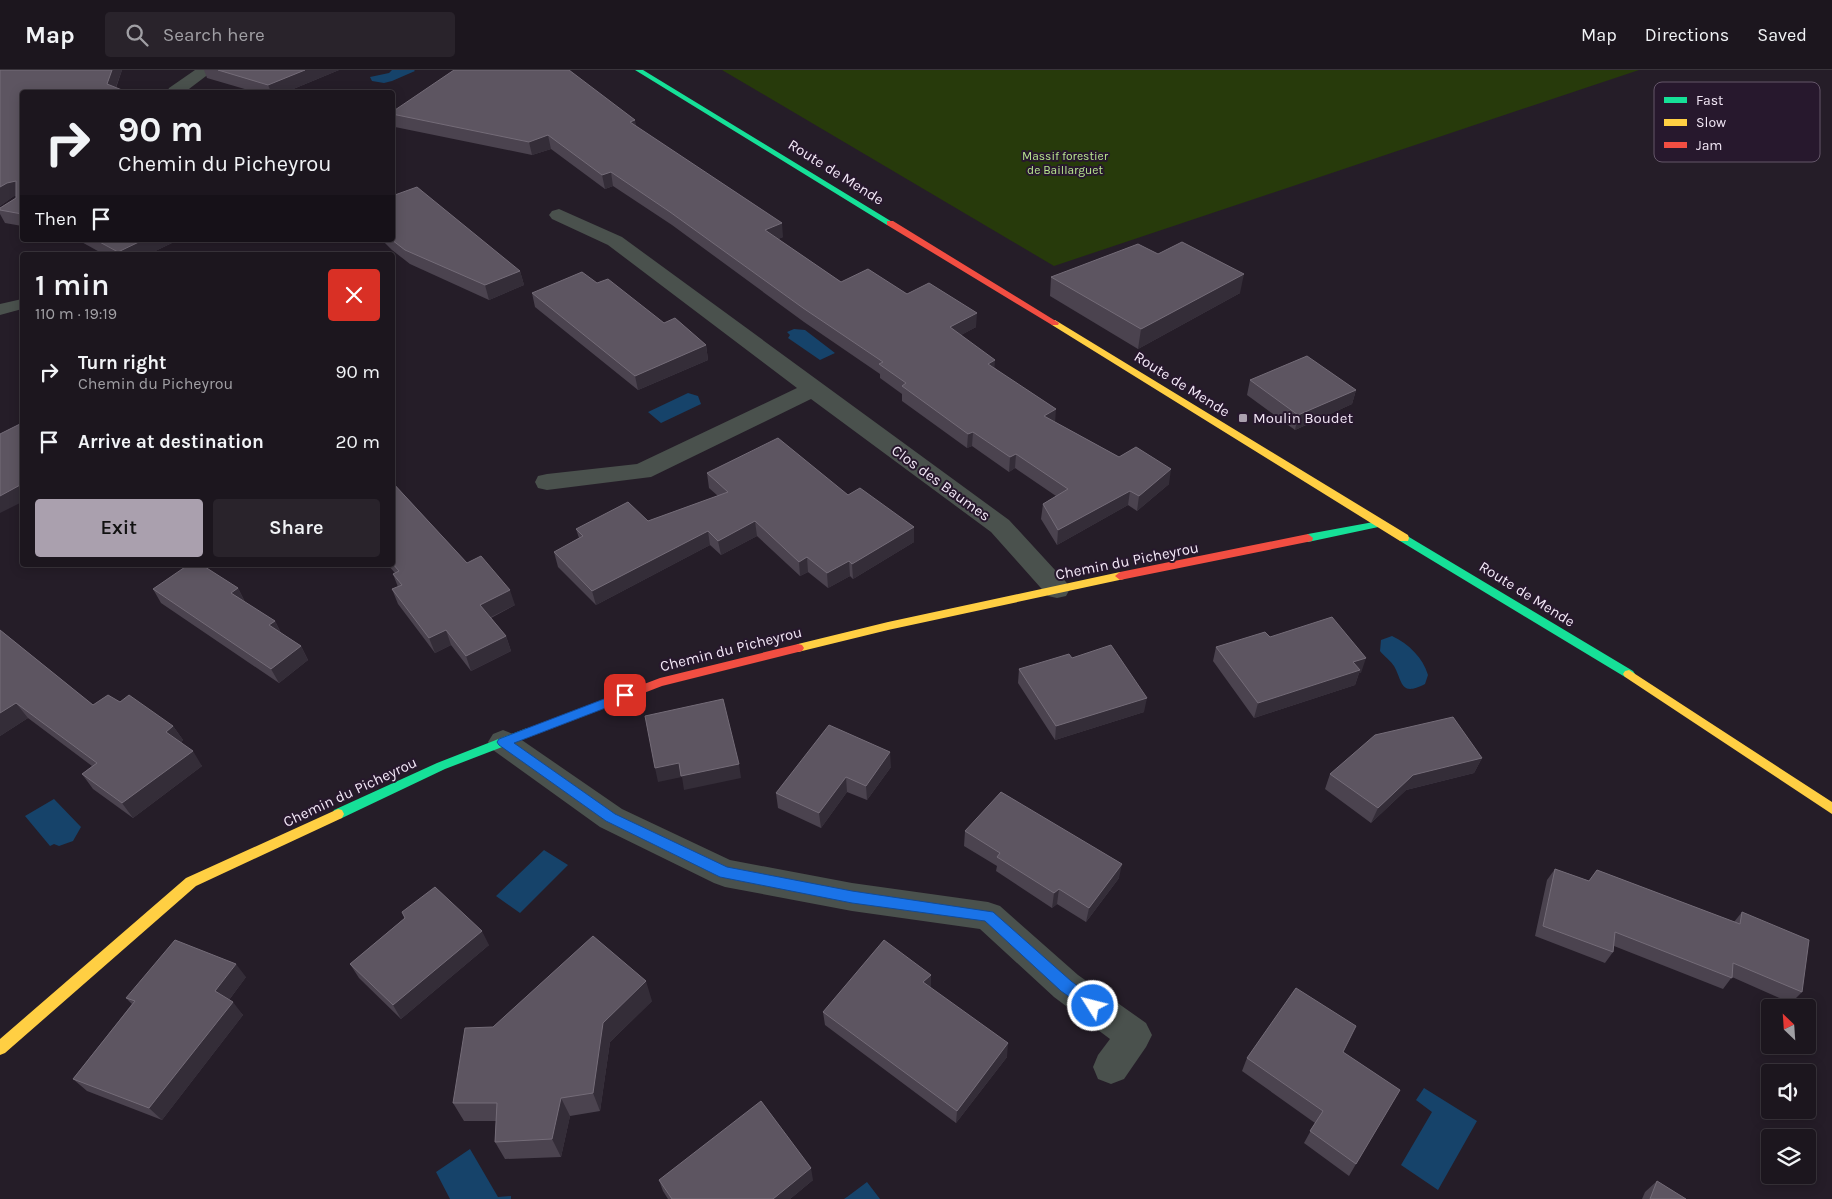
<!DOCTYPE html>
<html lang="en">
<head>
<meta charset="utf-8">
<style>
  body { margin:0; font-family:Karla,sans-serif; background:#29232b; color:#f1f3f6; height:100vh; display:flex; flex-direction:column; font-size:19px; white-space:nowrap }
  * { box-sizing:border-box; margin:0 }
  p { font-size:16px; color:#a09fa4 }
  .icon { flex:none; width:28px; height:28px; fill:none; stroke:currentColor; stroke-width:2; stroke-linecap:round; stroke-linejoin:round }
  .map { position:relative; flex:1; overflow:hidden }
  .details { position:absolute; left:20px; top:182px; width:375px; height:315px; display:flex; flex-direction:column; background:#1c161e; border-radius:5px; box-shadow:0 2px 12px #0003,0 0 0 1px #3a353c }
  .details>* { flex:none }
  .banner { position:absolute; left:20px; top:20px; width:375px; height:152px; border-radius:5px; box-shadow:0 2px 12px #0003,0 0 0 1px #3a353c; background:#1c161e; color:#f1f3f6; overflow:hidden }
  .needle { width:32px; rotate:335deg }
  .controls { position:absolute; left:1761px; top:929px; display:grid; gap:10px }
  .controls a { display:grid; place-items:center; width:55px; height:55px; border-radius:5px; background:#1c161e; box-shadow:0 2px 12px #0003,0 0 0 1px #3a353c; font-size:25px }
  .pin { position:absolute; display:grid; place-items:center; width:42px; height:42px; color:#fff; margin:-21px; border-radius:10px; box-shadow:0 2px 8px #0006 }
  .me { position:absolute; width:55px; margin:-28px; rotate:306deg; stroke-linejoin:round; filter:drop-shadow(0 0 4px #0008) }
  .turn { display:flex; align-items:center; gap:18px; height:105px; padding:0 15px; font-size:22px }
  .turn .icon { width:65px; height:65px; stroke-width:2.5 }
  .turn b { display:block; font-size:35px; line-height:42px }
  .then { display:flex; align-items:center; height:48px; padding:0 15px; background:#0003; gap:10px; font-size:19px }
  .round { display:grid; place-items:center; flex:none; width:52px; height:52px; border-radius:5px; background:#29232b }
  .summary { display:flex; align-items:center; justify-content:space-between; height:85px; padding:0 15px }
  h1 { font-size:30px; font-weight:600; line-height:38px }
  .button { display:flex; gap:10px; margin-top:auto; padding:10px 15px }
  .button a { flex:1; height:58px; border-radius:5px; background:#aaa0ae; color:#111; font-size:20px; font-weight:600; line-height:58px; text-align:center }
  .button a+a { background:#29232b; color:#f1f3f6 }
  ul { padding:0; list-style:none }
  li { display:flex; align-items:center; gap:15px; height:70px; padding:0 15px }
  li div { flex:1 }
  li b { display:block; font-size:19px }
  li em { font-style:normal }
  header { display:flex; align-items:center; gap:30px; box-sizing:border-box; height:70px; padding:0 25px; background:#1c161e; border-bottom:1px solid #3a353c }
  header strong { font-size:24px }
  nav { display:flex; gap:28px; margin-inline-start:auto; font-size:18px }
  .search { width:350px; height:45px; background:#29232b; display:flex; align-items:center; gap:12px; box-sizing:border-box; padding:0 18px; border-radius:5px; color:#a09fa4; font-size:19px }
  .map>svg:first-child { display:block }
  .green { fill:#273a0b }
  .water { fill:#16436a }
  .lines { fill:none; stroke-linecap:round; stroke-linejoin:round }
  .lane { fill:#4a514d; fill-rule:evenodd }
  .street { fill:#4a514d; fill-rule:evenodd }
  .fast { fill:#16e098; fill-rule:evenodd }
  .slow { fill:#ffcf43; fill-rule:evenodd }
  .jam { fill:#f24e42; fill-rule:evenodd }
  .wall { fill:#4b434f }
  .shaded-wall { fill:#342d38 }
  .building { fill:#5d5561; stroke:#746c78 }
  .route { fill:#1a73e8; stroke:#114b97 }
  .poi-dot { fill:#aaa0ae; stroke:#27182d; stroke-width:2 }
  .labels { text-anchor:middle; stroke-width:4; stroke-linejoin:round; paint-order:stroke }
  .far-park-label { font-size:12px; fill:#b9e590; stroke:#27182d }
  .street-label { font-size:15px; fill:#f2e7f6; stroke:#27182d }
  .poi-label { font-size:15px; fill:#f2e7f6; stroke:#27182d; text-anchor:start }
  .key { fill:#27182d; stroke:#645669; stroke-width:1 }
  .key-label { font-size:14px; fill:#f2e7f6 }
</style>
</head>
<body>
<header>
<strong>Map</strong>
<div class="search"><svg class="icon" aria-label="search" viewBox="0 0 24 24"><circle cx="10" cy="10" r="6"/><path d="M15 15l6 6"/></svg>Search here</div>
<nav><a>Map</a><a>Directions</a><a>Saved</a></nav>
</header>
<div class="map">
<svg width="1832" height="1129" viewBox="0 0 1832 1129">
  <rect width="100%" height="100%" fill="#251d28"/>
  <path class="green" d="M722,0H1639L1054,196Z"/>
  <path class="water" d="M392,0H414L415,1L392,11L384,13L372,11L370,7L389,3Z
    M794,259L805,260L835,283L820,290L788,268L790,265L787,262Z
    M688,323L698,326L701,334L661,353L648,342Z
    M1392,566C1409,574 1423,588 1428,605L1425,614C1400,627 1403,612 1394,596C1391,591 1384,586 1380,581L1381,570Z
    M54,729L81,757L73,771L59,776L54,774L50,776L25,746Z
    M544,780L568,795L520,843L496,826Z
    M1424,1018L1477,1051L1438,1120L1401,1095L1432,1042L1416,1030Z
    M470,1079L498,1127L511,1126V1129H450L436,1102Z
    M867,1112L880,1129H844L847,1127Z"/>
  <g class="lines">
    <path class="lane" d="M22,229V239L0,245V234Z"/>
    <path class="street" d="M195,0H214L185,22H167L169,18Z
      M559,139L622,167L1009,450L1066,512L1070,519L1066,526L1057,528L1048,526L991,462L811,329L651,407L547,420L538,418L535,412L538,406L547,404L637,394L797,318L608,175L552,149L549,145L552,141Z
      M503,660L513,664L622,739L730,790L852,813L988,832L1000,836L1078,905L1146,953L1152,965L1146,977L1124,1009L1111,1014L1098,1009L1093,997L1098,985L1110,969L1054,927L980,859L852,841L725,817L714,813L600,757L493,680L488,672L493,664Z"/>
    <path class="fast" d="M635,0H643L894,153L887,155Z
      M1379,451L1383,452L1384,454L1383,456L1308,472L1303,468L1308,464Z
      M1404,464L1633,601L1635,604L1633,607H1625L1400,471L1399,468L1400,465Z
      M527,658L531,660L533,663L531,666L445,699L342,748L338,749L334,748L332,744L334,740L437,693Z"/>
    <path class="slow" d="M1055,250L1408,465L1409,468L1408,471H1400L1052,255L1051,253Z
      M1120,502L1125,506L1124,509L888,560L798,582L792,578L798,574L888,552Z
      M1629,600L1832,732V744L1625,607L1623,604L1625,601Z
      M338,739L342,740L344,744L342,748L196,816L5,983L0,985V969L186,808Z"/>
    <path class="jam" d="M887,151H893L1059,253L1058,255H1052L887,155Z
      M1308,464L1313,468L1312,471L1120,510L1115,506L1120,502Z
      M798,574L802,575L804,578L802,581L662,616L527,668L523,666L521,663L523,660L660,608Z"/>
  </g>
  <path class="wall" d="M0,0H122L116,18L22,22V156L5,153L0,144V138L16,128V126H14L0,136Z
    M204,0H339L286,22H255L207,8Z
    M392,42L636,56L783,167L778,169L841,212L907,224L976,257L961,265L995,298L1055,352L1169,414L1137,441L1128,435L1057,475L1041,449L1043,434L1056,426L1015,398L1009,402L972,376L967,378L902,331V324L880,308V304L804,252L672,155L613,116L605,119L551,79L532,85L395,57L392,50Z
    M78,170H173L174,172L147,185H105Z
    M382,170H392L520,201L524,215L489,230L410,194L392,180Z
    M1158,184L1240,223L1138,279L1050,226L1051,207Z
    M597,213L664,253L706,275L708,290L638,320L535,237L532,223Z
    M1250,310L1356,320L1352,334L1295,360L1247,325Z
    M707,403L848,425L914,457V472L853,509L850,506L828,518L808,502L800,506L757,466L721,485L710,475L596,535L558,497L554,482L579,468L576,459L648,451L718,426L709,418Z
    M392,412L467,493L515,535L491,548L506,566L511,581L471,601L451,575L435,583L398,534L392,519L398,517L393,504L395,503L388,495H392Z
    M238,518L245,532L275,551L281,563L301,576L308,590L279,613L161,533L153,519Z
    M0,560L93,635L120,632L173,656L183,670L181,672L202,696L133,748L93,719L82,704L92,696L28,648L0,666Z
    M1270,567L1361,603H1359L1355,615L1254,648L1213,591L1216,577Z
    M1072,588L1144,642L1055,670L1018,613L1019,599Z
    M1482,688L1474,703L1406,720L1371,753L1325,719L1330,704Z
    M891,697L867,730L847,722L821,758L778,738L776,723Z
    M965,761L1119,808L1086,852L1057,834L1052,838L996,801L997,796L964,776Z
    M1555,799L1589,811L1597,800L1734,852L1742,842L1802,922L1791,933L1732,907L1723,919L1614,876L1613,882L1605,893L1535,866L1547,810Z
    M405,848L489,875L401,949L359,908L350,894Z
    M931,905V918L1007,987L956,1053L825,955L823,942Z
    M246,907L229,930L243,945L162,1050L87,1021L73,1009L132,934L126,928Z
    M652,931L610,972L600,1041L570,1046L561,1087L505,1089L495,1072L496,1051H464L453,1033L493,957Z
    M1343,982L1356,1094L1349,1106L1304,1073L1315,1053L1242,1001L1247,988Z
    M659,1110H813L790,1129H668L663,1121Z
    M1657,1111L1686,1129H1642L1645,1122Z"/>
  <path class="shaded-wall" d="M112,0H122L114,22L107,14Z
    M305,0H339L286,22H271L268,15Z
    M635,50L638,63L630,52Z
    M548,65L551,79L532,85L529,72Z
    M611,102L613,116L605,119L602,105Z
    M16,111L22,125L14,126L0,136V117L7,113Z
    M782,153L783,167L766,174L765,160Z
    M143,170H173L174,172L147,185H120L118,182Z
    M520,201L524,215L489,230L485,215Z
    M1244,204L1240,223L1138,279L1141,259Z
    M977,243L976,257L950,271V257Z
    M706,275L708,290L638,320L635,306Z
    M995,290L994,304L988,294Z
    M1356,320L1352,334L1295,360L1298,345Z
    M1056,339L1055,354L1044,346Z
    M973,362L972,376L967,378L968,364Z
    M1016,384L1015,398L1009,402L1010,387Z
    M1171,399L1169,414L1137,441L1139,426Z
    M22,414V432L0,443V426Z
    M1130,421L1128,435L1057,475L1058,460Z
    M755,451L757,466L721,485L718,471Z
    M914,457V472L853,509L852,494Z
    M708,461L710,475L596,535L592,521Z
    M807,487L808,502L800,506L799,492Z
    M849,491L850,506L828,518L827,503Z
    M238,518L245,532L231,523Z
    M510,520L515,535L485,550L480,535Z
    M275,551L282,565L269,555Z
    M446,560L451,575L435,583L429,568Z
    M506,566L511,581L471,601L466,586Z
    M301,576L308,590L279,613L271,599Z
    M1366,588L1361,603H1359L1355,615L1254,648L1258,633L1353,592Z
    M1147,628L1144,642L1055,670L1056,656Z
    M16,633L28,648L0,666V643Z
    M173,656L183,670L176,676L166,662Z
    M193,681L202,696L133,748L122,733Z
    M890,682L891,697L867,730L866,716Z
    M1482,688L1474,703L1406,720L1371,753L1378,738L1413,705Z
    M679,693L739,694L741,708L684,720L682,707L658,712L655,698Z
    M846,707L847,722L821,758L819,743Z
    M1122,794L1119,808L1086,852L1089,838Z
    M1059,819L1057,834L1052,838L1054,823Z
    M482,861L489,875L401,949L393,935Z
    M236,894L246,907L226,934L215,921Z
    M931,905V919L923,912Z
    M646,911L652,931L610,972L600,1041L593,1023L603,953Z
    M233,932L243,945L162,1050L149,1038Z
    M1008,973L1007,987L956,1053L957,1041Z
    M561,1028L570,1046L561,1087L552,1069Z
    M811,1098L813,1110L790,1129H773Z"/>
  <path class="building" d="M0,0H112L107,14L127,22H22V144L0,140V138L16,128V111L7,113L0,117Z
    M218,0H305L268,15Z
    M454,0H569L635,50L630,52L782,153L765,160L841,212L868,199L907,224L929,213L977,243L950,257L995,290L988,294L1056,339L1044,346L1119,387L1136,377L1171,399L1139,426L1130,421L1058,460L1043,434L1068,419L1016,384L1010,387L973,362L968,364L902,316L906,313L879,294L883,292L803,238L670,142L611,102L602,105L548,65L529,72L392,44V42Z
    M417,117L520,201L485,215L405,180L392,170V126Z
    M96,170H143L118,182Z
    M1182,172L1244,204L1141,259L1051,207L1138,174L1158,184Z
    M582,202L597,213L608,209L664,253L675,248L706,275L635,306L532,223Z
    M1307,286L1356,320L1298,345L1250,310Z
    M22,353V414L0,426V364Z
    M778,368L848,425L860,418L914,457L852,494L849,491L827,503L807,487L799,492L755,451L718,471L708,461L592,521L554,482L583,466L576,459L628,432L648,451L728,422L707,403Z
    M392,412L467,493L481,486L510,520L480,535L506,566L466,586L446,560L429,568L392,519L402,515L393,504L399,501L392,493Z
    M188,495H202L238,518L231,523L275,551L269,555L301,576L271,599L153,519Z
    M1332,547L1366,588L1353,592L1360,600L1258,633L1216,577L1265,562L1270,567Z
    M0,560L93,635L108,625L120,632L129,625L173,656L166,662L193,681L122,733L82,704L97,693L16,633L0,643Z
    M1111,575L1147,628L1056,656L1019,599L1069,584L1072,588Z
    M723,629L739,694L681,706L679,693L655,698L645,646Z
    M1453,647L1482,688L1413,705L1378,738L1330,704L1375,665Z
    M829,655L890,682L866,716L846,707L819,743L776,723Z
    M1001,722L1122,794L1089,838L1059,819L1054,823L997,787L1000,783L965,761Z
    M1555,799L1589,811L1597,800L1740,854L1742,842L1809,870L1802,922L1733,893L1732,908L1615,862L1613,882L1543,856Z
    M435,817L482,861L393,935L350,894L405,848L402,842Z
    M593,866L646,911L603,953L593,1023L561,1028L552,1069L495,1072L497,1033H453L465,958L493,957Z
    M175,870L236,894L215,921L233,932L149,1038L73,1009L135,931L126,928Z
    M884,870L931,905L923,912L1008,973L957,1041L823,942Z
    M1296,918L1356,956L1343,982L1400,1020L1356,1094L1310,1061L1323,1041L1247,988Z
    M761,1031L811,1098L773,1129H672L659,1110Z
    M1657,1111L1686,1129H1650Z"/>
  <path class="route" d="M625,621L629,622L631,625L629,629L514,673L615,744L727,797L852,821L993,842L1071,911L1098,931L1100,936L1098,940L1093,942L1088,940L1061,921L985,851L852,833L720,807L606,751L499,675L497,672L499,669Z"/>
  <rect class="poi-dot" x="1238" y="343" width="10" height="10" rx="2.5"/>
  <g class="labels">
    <g class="far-park-label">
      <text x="1065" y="90">Massif forestier<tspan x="1065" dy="14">de Baillarguet</tspan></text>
    </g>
    <g class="street-label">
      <text transform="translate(836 102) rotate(32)" y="5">Route de Mende</text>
      <text transform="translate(1182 314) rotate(32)" y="5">Route de Mende</text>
      <text transform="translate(941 413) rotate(36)" y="5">Clos des Baumes</text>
      <text transform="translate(1127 491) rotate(-11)" y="5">Chemin du Picheyrou</text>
      <text transform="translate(1527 524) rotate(32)" y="5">Route de Mende</text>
      <text transform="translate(731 579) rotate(-14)" y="5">Chemin du Picheyrou</text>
      <text transform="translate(350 722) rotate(-25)" y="5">Chemin du Picheyrou</text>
    </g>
    <g class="poi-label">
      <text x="1253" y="353">Moulin Boudet</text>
    </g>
  </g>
  <rect x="1654" y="12" width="166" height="80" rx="8" class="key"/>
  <rect x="1664" y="27" width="23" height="6" fill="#16e098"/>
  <rect x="1664" y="49" width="23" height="7" fill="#ffcf43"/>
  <rect x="1664" y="72" width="23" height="6" fill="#f24e42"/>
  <g class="key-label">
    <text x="1696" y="35">Fast</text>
    <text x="1696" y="57">Slow</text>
    <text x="1696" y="80">Jam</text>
  </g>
</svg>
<div class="controls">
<a><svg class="needle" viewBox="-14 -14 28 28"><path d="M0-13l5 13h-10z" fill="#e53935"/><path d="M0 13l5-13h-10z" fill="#a09fa4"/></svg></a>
<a><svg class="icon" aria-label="sound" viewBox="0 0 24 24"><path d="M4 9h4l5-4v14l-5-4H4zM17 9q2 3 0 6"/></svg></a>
<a><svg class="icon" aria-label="layers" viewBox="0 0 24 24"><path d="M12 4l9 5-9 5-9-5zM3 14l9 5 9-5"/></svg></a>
</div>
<div class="pin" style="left:625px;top:625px;background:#d93025"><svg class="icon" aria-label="arrive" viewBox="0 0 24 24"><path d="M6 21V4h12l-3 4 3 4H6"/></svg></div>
<svg class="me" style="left:1093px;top:936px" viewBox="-20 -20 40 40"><circle r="17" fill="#1a73e8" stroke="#fff" stroke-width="3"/><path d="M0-11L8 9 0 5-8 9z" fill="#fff"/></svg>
<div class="banner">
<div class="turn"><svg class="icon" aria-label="right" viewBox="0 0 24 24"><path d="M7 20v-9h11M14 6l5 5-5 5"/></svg><div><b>90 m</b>Chemin du Picheyrou</div></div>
<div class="then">Then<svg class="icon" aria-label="arrive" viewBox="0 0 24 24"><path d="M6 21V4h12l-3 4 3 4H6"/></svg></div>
</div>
<section class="details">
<div class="summary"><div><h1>1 min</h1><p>110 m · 19:19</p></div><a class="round" style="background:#d93025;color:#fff"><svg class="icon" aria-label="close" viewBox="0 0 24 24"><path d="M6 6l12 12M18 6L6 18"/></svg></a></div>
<ul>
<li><svg class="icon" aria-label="right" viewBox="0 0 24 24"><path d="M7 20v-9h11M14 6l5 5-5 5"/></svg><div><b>Turn right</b><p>Chemin du Picheyrou</p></div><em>90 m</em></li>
<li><svg class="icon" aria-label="arrive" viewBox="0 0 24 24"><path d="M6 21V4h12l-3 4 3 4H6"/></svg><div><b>Arrive at destination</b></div><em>20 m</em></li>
</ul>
<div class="button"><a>Exit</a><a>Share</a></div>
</section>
</div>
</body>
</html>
